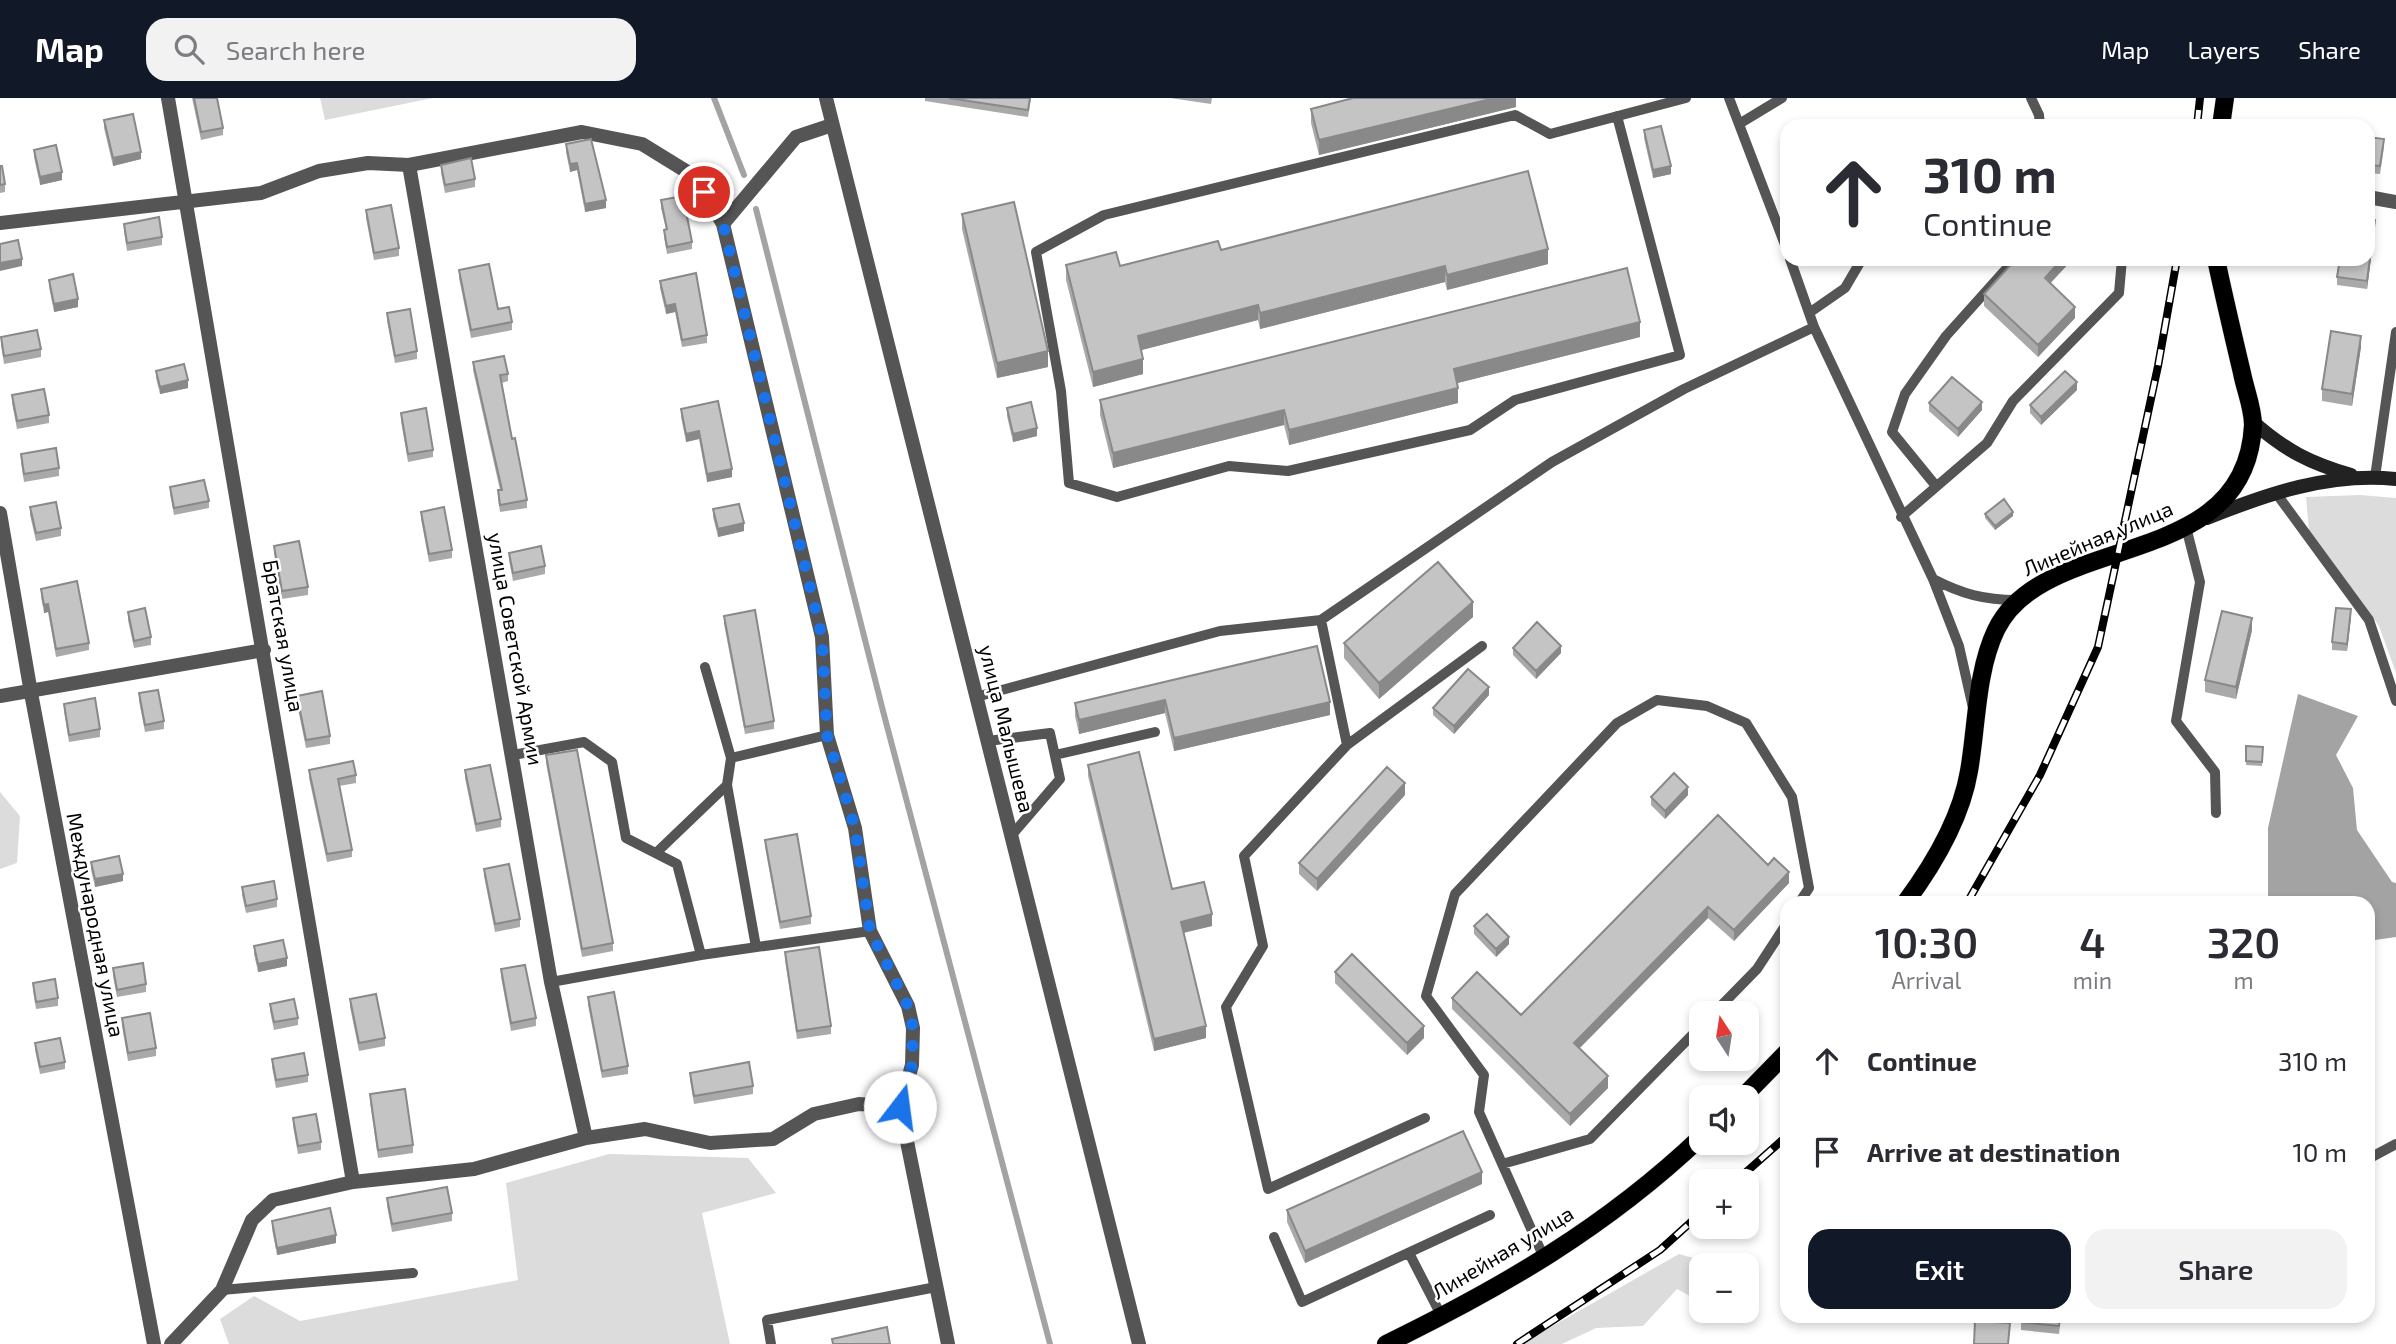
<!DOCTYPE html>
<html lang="en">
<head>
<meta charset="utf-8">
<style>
  body { margin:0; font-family:"Exo 2",sans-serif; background:#f2f2f3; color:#2b2b33; height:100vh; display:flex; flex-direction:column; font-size:26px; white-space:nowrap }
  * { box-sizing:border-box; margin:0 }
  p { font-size:23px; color:#7c7c81 }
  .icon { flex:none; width:38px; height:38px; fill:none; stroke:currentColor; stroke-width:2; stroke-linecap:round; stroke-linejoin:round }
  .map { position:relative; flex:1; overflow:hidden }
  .side { position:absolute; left:1780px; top:798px; width:595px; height:427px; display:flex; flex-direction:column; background:#fff; border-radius:21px; box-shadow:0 4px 10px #0003 }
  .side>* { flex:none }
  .banner { position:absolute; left:1780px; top:21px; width:595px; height:147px; border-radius:21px; box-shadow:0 4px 10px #0003; background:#fff; color:#2b2b33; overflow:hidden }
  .needle { width:46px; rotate:348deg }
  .fabs { position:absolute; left:1689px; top:903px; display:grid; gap:14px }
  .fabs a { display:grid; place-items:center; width:70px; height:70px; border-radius:14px; background:#fff; box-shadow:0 4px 10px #0003; font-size:35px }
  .pin { position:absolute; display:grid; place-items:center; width:60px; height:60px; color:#fff; margin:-30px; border:4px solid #fff; border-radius:50%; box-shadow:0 2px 7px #0007 }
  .me { position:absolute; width:77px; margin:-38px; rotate:15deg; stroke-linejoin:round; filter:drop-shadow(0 0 5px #0008) }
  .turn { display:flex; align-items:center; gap:24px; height:147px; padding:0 28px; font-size:32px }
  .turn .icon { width:91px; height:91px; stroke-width:2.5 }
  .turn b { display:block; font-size:49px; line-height:60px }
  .eta { display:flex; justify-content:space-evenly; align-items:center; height:119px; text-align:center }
  .eta b { font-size:42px; font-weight:600; line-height:49px }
  .primary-button { display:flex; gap:14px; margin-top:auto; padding:14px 28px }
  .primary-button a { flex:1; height:80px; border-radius:21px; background:#111827; color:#fff; font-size:28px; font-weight:600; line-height:80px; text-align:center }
  .primary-button a+a { background:#f2f2f3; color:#2b2b33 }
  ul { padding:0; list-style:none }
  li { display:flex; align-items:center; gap:21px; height:91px; padding:0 28px }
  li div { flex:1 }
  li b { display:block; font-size:26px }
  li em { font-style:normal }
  header { display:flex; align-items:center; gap:42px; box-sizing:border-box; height:98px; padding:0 35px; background:#111827; color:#fff }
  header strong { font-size:33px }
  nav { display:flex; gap:38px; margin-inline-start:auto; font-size:24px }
  .search { width:490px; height:63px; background:#f2f2f3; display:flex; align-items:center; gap:18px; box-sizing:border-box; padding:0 24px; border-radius:21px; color:#7c7c81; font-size:26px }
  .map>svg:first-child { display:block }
  .green { fill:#dcdcdc }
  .water { fill:#a3a3a3 }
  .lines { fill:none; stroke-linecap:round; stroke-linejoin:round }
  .stream { stroke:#a3a3a3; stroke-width:6 }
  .primary-casing { stroke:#dbdbdb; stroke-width:19 }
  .lane { stroke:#555; stroke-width:10 }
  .street { stroke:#555; stroke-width:14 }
  .secondary { stroke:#222; stroke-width:14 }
  .primary { stroke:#000; stroke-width:18 }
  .rail-casing { stroke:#000; stroke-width:8 }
  .rail { stroke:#fff; stroke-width:5; stroke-dasharray:16; stroke-linecap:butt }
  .wall { fill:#a9a9a9 }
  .shaded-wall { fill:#898989 }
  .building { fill:#c4c4c4; stroke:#898989; stroke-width:2 }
  .route { stroke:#1a73e8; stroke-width:12; stroke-dasharray:0 21.6 }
  .labels { text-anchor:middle; stroke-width:5; stroke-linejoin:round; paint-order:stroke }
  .street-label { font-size:21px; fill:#000; stroke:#fff }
</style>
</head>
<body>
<header>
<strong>Map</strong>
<div class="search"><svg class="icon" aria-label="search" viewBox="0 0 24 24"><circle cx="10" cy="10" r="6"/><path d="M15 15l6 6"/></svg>Search here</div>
<nav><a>Map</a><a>Layers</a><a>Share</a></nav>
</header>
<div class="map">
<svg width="2396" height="1246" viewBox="0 0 2396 1246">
  <rect width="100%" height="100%" fill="#fff"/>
  <path class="green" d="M320,0H433L325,22Z
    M2360,397L2396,400V575L2379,528L2309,432L2306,399Z
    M0,694L20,718L17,765L0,771Z
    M609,1056L748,1060L776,1095L702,1115L730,1246H229L220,1221L254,1198L300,1223L518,1182L506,1085Z
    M1679,1156L1718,1167H1701V1204L1677,1191L1643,1228L1596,1230L1562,1246H1521Z"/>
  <path class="water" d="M2298,596L2358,618L2336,657L2353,690L2357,732L2392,784L2396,785V839L2368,843V805H2268V730Z"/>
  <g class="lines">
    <path class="stream" d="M714,0L744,77
      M756,111L883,613L1050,1246"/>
    <defs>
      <path id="primary" d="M2221,28L2225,0
        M1905,805C1934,766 1961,721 1969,673C1977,628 1976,574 1996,532C2044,432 2246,476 2253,327C2253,310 2245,291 2242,275C2233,237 2224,199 2216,161
        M1743,999L1787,954
        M1386,1246C1503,1189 1606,1129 1701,1039"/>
    </defs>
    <use href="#primary" class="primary-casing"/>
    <path class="lane" d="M1729,0L1787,152
      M2031,0L2039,17L2040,28
      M1617,18L1680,257L1515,302L1470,332L1288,373L1229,368L1117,399L1069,385L1061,293L1036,154L1104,117L1515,17L1550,36L1686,0
      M1739,26L1782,0
      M1790,161L1814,229L1933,481L1959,548L1973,610
      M1809,215L1845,190L1862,161
      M2375,379L2396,234
      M1936,388L1892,334L1905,296L1946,238L2015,161
      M2276,395L2369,522L2396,603
      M1901,419L1987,345L2013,303L2119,195L2122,161
      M2186,429L2200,484L2176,623L2215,674L2216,715
      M1933,481C1962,496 1984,502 2017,502
      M1321,522L1347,647L1244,758L1263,848L1226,909L1268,1091L1425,1020
      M705,569L731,660
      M976,599L1220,533L1321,522L1552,364L1684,291L1814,229
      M988,643L1050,635L1060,681L1011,738
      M1347,647L1482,548
      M513,657L584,644L612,664L626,740L677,766L701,857
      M1055,657L1155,634
      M727,687L756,849
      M656,755L727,687L731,660L827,637
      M551,884L701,857L870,833
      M1714,915L1757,871L1787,825
      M2368,1061L2396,1046
      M1502,1066L1590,1041L1701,928
      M1274,1139L1302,1204L1490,1117
      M1409,1155L1442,1219
      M1545,1162L1479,1014L1484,977L1426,898L1455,796L1617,625L1657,602L1707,608L1746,625L1792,699L1809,790L1799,805
      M222,1192L413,1175
      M771,1246L767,1222L936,1189"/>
    <path class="street" d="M168,0L353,1084
      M826,0L1139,1246
      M832,27L796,39L723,126L822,539L827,637L855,730L870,833L908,908L913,930L912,967L900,1009L948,1246
      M409,67L551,884L586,1040
      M2368,99L2396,104
      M0,125L261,95L319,73L368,65L409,67L582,34L642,46L694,78L723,126
      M0,415L31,595L154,1246
      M0,598L264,552
      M171,1246L222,1192L252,1122L273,1102L353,1084L474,1071L586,1040L645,1031L710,1045L773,1041L814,1016L859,1006L900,1009"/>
    <path class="secondary" d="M2253,324C2286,353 2310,365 2351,377
      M2207,420C2267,396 2330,374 2396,381"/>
    <use href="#primary" class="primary"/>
    <defs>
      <path id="rail" d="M2197,28L2200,0
        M1967,805L2040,677L2098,549L2158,268L2177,161
        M1736,1083L1787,1038
        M1517,1246L1660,1152L1701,1115"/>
    </defs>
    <use href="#rail" class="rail-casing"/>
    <use href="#rail" class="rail"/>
  </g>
  <path class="wall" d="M192,0H217L223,30V37L201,42Z
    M925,0H1031L1028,19L925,3Z
    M1170,0H1212L1211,6Z
    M1516,0V9L1319,57L1311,25V11Z
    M104,22L141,61L113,68L104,30Z
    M1644,32L1671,76L1653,80L1644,40Z
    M2368,39L2384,49L2380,76L2368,75Z
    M566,46L606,110L585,114L577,72L570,74L566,54Z
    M34,52L62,82L40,87L34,59Z
    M441,67L475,81V89L445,95L441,75Z
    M0,68L5,86V94L0,95Z
    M661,102L692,144V151L667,156L664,139V132L666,131L661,110Z
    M366,112L399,150V158L374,162L366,120Z
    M962,116L1048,269L997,280L962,131Z
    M124,126L162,139V147L127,153L124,133Z
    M2375,129L2367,191L2337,187V179Z
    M1221,152L1548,166L1447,192L1445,184L1260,231L1258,222L1141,252L1143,276L1093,289L1066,182V167L1120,168Z
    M2071,161V163L2050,185L2075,220L2038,259L1984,208V196Z
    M459,172L512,224V232L471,240L459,180Z
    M49,182L78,209L54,214L49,189Z
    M660,183L707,237V245L682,249L675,214L666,216L660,190Z
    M387,215L417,253V261L395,265L387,223Z
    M1,239L41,251V259L4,266L1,247Z
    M1640,239L1457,285L1458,305L1289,347L1284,327L1113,370L1100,317V302Z
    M2361,249L2352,308L2322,303V291Z
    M473,264L508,276V283L502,285L512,341L527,402V410L500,414L498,400V392H500L473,272Z
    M156,273L188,290L160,296L156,280Z
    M2077,292L2041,327L2030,315V307Z
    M12,297L49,317V325L17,331L12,305Z
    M1929,305L1982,312L1958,339L1929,313Z
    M1007,310L1037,338L1013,344L1007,318Z
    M681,311L732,379L707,384L699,341L686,344L681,319Z
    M401,315L433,352V359L408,364L401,323Z
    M21,356L59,370V378L24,384L21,364Z
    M170,389L209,403V410L174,417L170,396Z
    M30,409L61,430V438L36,443L30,417Z
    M713,411L744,433L718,439L713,419Z
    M421,414L452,452V460L429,464L421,421Z
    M1985,416L2013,418L1995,432L1985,420Z
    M274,448L308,489V497L282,501L274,455Z
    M509,455L545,468V476L513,483L509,462Z
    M41,491L89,545V552L56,559L48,514L44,515L41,499Z
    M128,514L151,539V547L134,550L128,522Z
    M724,518L774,623V631L745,636L724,526Z
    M1473,519L1379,601L1344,560V545Z
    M2351,519L2347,553L2332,552V544Z
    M2252,532L2236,601L2205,594V582Z
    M1317,548L1330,617L1174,653L1165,615L1079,636L1075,618V605Z
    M1513,550L1561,555L1536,581L1513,557Z
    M139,595L164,623V631L145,634L139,603Z
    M1489,597L1454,636L1433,617V610Z
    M297,598L330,638V646L306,650L297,606Z
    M64,606L100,631V639L69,644L64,613Z
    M2246,648L2263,649L2262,668L2246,667Z
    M546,657L613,845V853L582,859L546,665Z
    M1088,667L1172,791L1212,828L1184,835L1206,940L1154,953L1088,678Z
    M309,672L356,677V685L339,688L352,752V759L327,764L309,680Z
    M465,672L501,721V729L476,734L465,680Z
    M1405,697L1317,793L1299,776V765Z
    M1688,697L1665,721L1651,707V699Z
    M765,742L811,818V826L780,831L765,749Z
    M91,764L123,783L95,789L91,772Z
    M1768,767L1789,785L1734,843L1708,820L1579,950L1608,990L1570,1028L1452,911V900L1521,917Z
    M484,771L520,821V829L495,834L484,778Z
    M242,789L277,801V809L246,815L242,797Z
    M1474,828L1509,846L1496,859L1474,836Z
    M254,848L287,868L258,874L254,856Z
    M785,854L831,928V936L797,941L785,862Z
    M113,870L146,886V894L117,899L113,878Z
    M501,871L536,920V928L511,933L501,879Z
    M1335,874L1424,940L1407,957L1335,885Z
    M33,885L58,900V908L36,911L33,892Z
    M588,899L628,968V976L602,980L588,907Z
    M350,901L385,940V948L359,953L350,909Z
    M270,906L298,920V927L274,932L270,913Z
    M122,920L156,950V958L128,963L122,928Z
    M35,945L65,964V971L40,976L35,952Z
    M272,961L308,977V984L276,990L272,969Z
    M690,975L753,988V996L694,1006L690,982Z
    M370,996L413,1047V1055L378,1060L370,1004Z
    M293,1020L321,1044V1052L298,1056L293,1028Z
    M1482,1086L1305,1165L1287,1124V1112Z
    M387,1100L452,1115V1123L392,1134L387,1108Z
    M272,1123L336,1145L277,1157L272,1131Z
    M2021,1218H2061L2059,1236L2021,1232Z"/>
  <path class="shaded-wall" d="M1495,0H1516V9L1319,57V42Z
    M141,54V61L113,68V60Z
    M577,65V72L570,74V66Z
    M1671,68V76L1653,80V72Z
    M62,74V82L40,87V79Z
    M606,102V110L585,114V106Z
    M2375,122V129L2367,191V183Z
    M1548,151V166L1447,192V177Z
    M22,161V168L0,173V165Z
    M2062,161H2071V163L2045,191V180Z
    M1445,168V184L1260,231V215Z
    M78,201V209L54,214V206Z
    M675,206V214L666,216V208Z
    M1258,207V222L1138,253V238Z
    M2075,209V220L2038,259V247Z
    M1640,224V239L1454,286V271Z
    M2361,238V249L2352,308V296Z
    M1048,253V269L997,280V265Z
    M1143,261V276L1093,289V274Z
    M188,282V290L160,296V289Z
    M2077,284V292L2041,327V319Z
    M1458,290V305L1289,347V332Z
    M1982,304V312L1958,339V331Z
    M1284,312V327L1113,370V355Z
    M1037,330V338L1013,344V336Z
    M699,333V341L686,344V336Z
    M732,371V379L707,384V376Z
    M2013,414V418L1995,432V428Z
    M744,425V433L718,439V431Z
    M1473,504V519L1379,601V585Z
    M48,506V514L44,515V507Z
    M2351,511V519L2347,553V546Z
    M2252,520V532L2236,601V589Z
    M1561,548V555L1536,581V573Z
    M1489,589V597L1454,636V628Z
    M1165,602V615L1079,636V622Z
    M1330,604V617L1174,653V640Z
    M1405,685V697L1317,793V781Z
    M1688,689V697L1665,721V713Z
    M1789,774V785L1734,843V832Z
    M123,776V783L95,789V781Z
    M1708,809V820L1574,956V945Z
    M1212,816V828L1181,835V824Z
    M1509,839V846L1496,859V851Z
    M287,860V868L258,874V866Z
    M1206,928V940L1154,953V941Z
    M1424,928V940L1407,957V945Z
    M1608,978V990L1570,1028V1016Z
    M1482,1074V1086L1305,1165V1153Z
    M336,1137V1145L277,1157V1150Z"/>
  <path class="building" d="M194,0H217L223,30L201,34Z
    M949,0H1030L1028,12Z
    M1353,0H1495L1319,42L1311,11Z
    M133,16L141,54L113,60L104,22Z
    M1661,28L1671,68L1653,72L1644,32Z
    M2368,39L2384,41L2380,68L2368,67Z
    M591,41L606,102L585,106L577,65L570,66L566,46Z
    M56,47L62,74L40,79L34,52Z
    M471,60L475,81L445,87L441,67Z
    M0,68H2L5,86L0,87Z
    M1528,73L1548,151L1447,177L1445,168L1260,215L1258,207L1138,238L1143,261L1093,274L1066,167L1116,154L1120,168L1218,143L1221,152Z
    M683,98L692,144L667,149L664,132L667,131L661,102Z
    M1014,104L1048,253L997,265L962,116Z
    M391,107L399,150L374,155L366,112Z
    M159,119L162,139L127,145L124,126Z
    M2368,121L2375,122L2367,183L2337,179L2340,161H2368Z
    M18,142L22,161L0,165V146Z
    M2016,161H2062L2045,180L2075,209L2038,247L1984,196Z
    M489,166L498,211L509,209L512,224L471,232L459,172Z
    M1627,170L1640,224L1454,271L1458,290L1289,332L1284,312L1113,355L1100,302Z
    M696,175L707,237L682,242L675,206L666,208L660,183Z
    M73,176L78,201L54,206L49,182Z
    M410,211L417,253L395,258L387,215Z
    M37,232L41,251L4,258L1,239Z
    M2331,233L2361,238L2352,296L2322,291Z
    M504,258L508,276L500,277L512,341L515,340L527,402L500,407L498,392H502L473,264Z
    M184,266L188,282L160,289L156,273Z
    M2065,273L2077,284L2041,319L2030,307Z
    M1952,279L1982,304L1958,331L1929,305Z
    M44,291L49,317L17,323L12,297Z
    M718,303L732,371L707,376L699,333L686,336L681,311Z
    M1031,304L1037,330L1013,336L1007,310Z
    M426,310L433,352L408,356L401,315Z
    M56,350L59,370L24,376L21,356Z
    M204,382L209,403L174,410L170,389Z
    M2004,401L2013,414L1995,428L1985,416Z
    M56,404L61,430L36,435L30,409Z
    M739,406L744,425L718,431L713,411Z
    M444,409L452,452L429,456L421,414Z
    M299,443L308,489L282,493L274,448Z
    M541,448L545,468L513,475L509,455Z
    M1438,464L1473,504L1379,585L1344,545Z
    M77,483L89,545L56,551L48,506L44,507L41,491Z
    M145,510L151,539L134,543L128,514Z
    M2336,510L2351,511L2347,546L2332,544Z
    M755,512L774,623L745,629L724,518Z
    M2222,513L2252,520L2236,589L2205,582Z
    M1537,524L1561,548L1536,573L1513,550Z
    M1317,548L1330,604L1174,640L1165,602L1079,622L1075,605Z
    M1468,571L1489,589L1454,628L1433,610Z
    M158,592L164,623L145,627L139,595Z
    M322,593L330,638L306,642L297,598Z
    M95,600L100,631L69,637L64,606Z
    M2246,648L2263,649L2262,664L2246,663Z
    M577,652L613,845L582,851L546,657Z
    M1139,654L1172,791L1204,784L1212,816L1181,824L1206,928L1154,941L1088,667Z
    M353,663L356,677L338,681L352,752L327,756L309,672Z
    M490,667L501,721L476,726L465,672Z
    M1387,669L1405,685L1317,781L1299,765Z
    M1674,675L1688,689L1665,713L1651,699Z
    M1718,717L1768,767L1774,760L1789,774L1734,832L1708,809L1574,945L1608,978L1570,1016L1452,900L1477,874L1521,917Z
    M797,736L811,818L780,824L765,742Z
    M119,758L123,776L95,781L91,764Z
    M509,766L520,821L495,826L484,771Z
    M274,783L277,801L246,808L242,789Z
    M1487,816L1509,839L1496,851L1474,828Z
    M283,842L287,860L258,866L254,848Z
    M819,849L831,928L797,933L785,854Z
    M1352,856L1424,928L1407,945L1335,874Z
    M143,865L146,886L117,892L113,870Z
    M525,867L536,920L511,925L501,871Z
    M55,881L58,900L36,904L33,885Z
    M614,894L628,968L602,973L588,899Z
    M376,896L385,940L359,945L350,901Z
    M294,901L298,920L274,924L270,906Z
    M150,915L156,950L128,955L122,920Z
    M60,940L65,964L40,969L35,945Z
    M304,955L308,977L276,982L272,961Z
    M749,964L753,988L694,998L690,975Z
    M405,991L413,1047L378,1052L370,996Z
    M316,1016L321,1044L298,1048L293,1020Z
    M1463,1033L1482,1074L1305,1153L1287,1112Z
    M447,1089L452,1115L392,1126L387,1100Z
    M330,1110L336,1137L277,1150L272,1123Z
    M2021,1218H2060L2059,1228L2021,1224Z
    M1975,1223L2010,1225L2008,1246H1974Z
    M887,1229L890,1246H833L832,1241Z"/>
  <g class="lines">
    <path class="route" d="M704,94L723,126L822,539L827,637L855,730L870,833L908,908L913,930L912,967L900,1009"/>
  </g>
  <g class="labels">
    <g class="street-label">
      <text transform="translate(2098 441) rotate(-23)" y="7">Линейная улица</text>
      <text transform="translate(283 538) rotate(80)" y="7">Братская улица</text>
      <text transform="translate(515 551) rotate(80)" y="7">улица Советской Армии</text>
      <text transform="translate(1006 631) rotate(76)" y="7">улица Малышева</text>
      <text transform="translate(95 827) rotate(79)" y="7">Международная улица</text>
      <text transform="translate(1503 1155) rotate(-31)" y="7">Линейная улица</text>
    </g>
  </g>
</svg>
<div class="fabs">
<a><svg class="needle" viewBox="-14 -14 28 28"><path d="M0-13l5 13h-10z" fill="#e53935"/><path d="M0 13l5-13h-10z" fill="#7c7c81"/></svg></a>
<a><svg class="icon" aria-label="sound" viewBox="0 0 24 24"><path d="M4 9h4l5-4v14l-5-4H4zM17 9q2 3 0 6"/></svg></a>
<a>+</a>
<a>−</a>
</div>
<div class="pin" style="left:704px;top:94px;background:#d93025"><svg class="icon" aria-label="arrive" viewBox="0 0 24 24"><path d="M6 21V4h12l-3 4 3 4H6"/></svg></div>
<svg class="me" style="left:900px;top:1009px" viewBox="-20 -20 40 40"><circle r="19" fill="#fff"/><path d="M0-13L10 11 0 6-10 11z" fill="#1a73e8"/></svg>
<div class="banner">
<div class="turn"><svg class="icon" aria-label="ahead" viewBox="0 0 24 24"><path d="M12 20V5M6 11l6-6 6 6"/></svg><div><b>310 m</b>Continue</div></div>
</div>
<section class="side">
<div class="eta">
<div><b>10:30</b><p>Arrival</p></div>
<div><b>4</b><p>min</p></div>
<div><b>320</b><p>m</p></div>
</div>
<ul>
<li><svg class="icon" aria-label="ahead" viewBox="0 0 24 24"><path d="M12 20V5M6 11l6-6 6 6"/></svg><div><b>Continue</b></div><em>310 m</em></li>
<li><svg class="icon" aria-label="arrive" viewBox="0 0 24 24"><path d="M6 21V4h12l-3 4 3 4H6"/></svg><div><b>Arrive at destination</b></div><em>10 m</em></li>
</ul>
<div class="primary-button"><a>Exit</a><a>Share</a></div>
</section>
</div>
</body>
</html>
